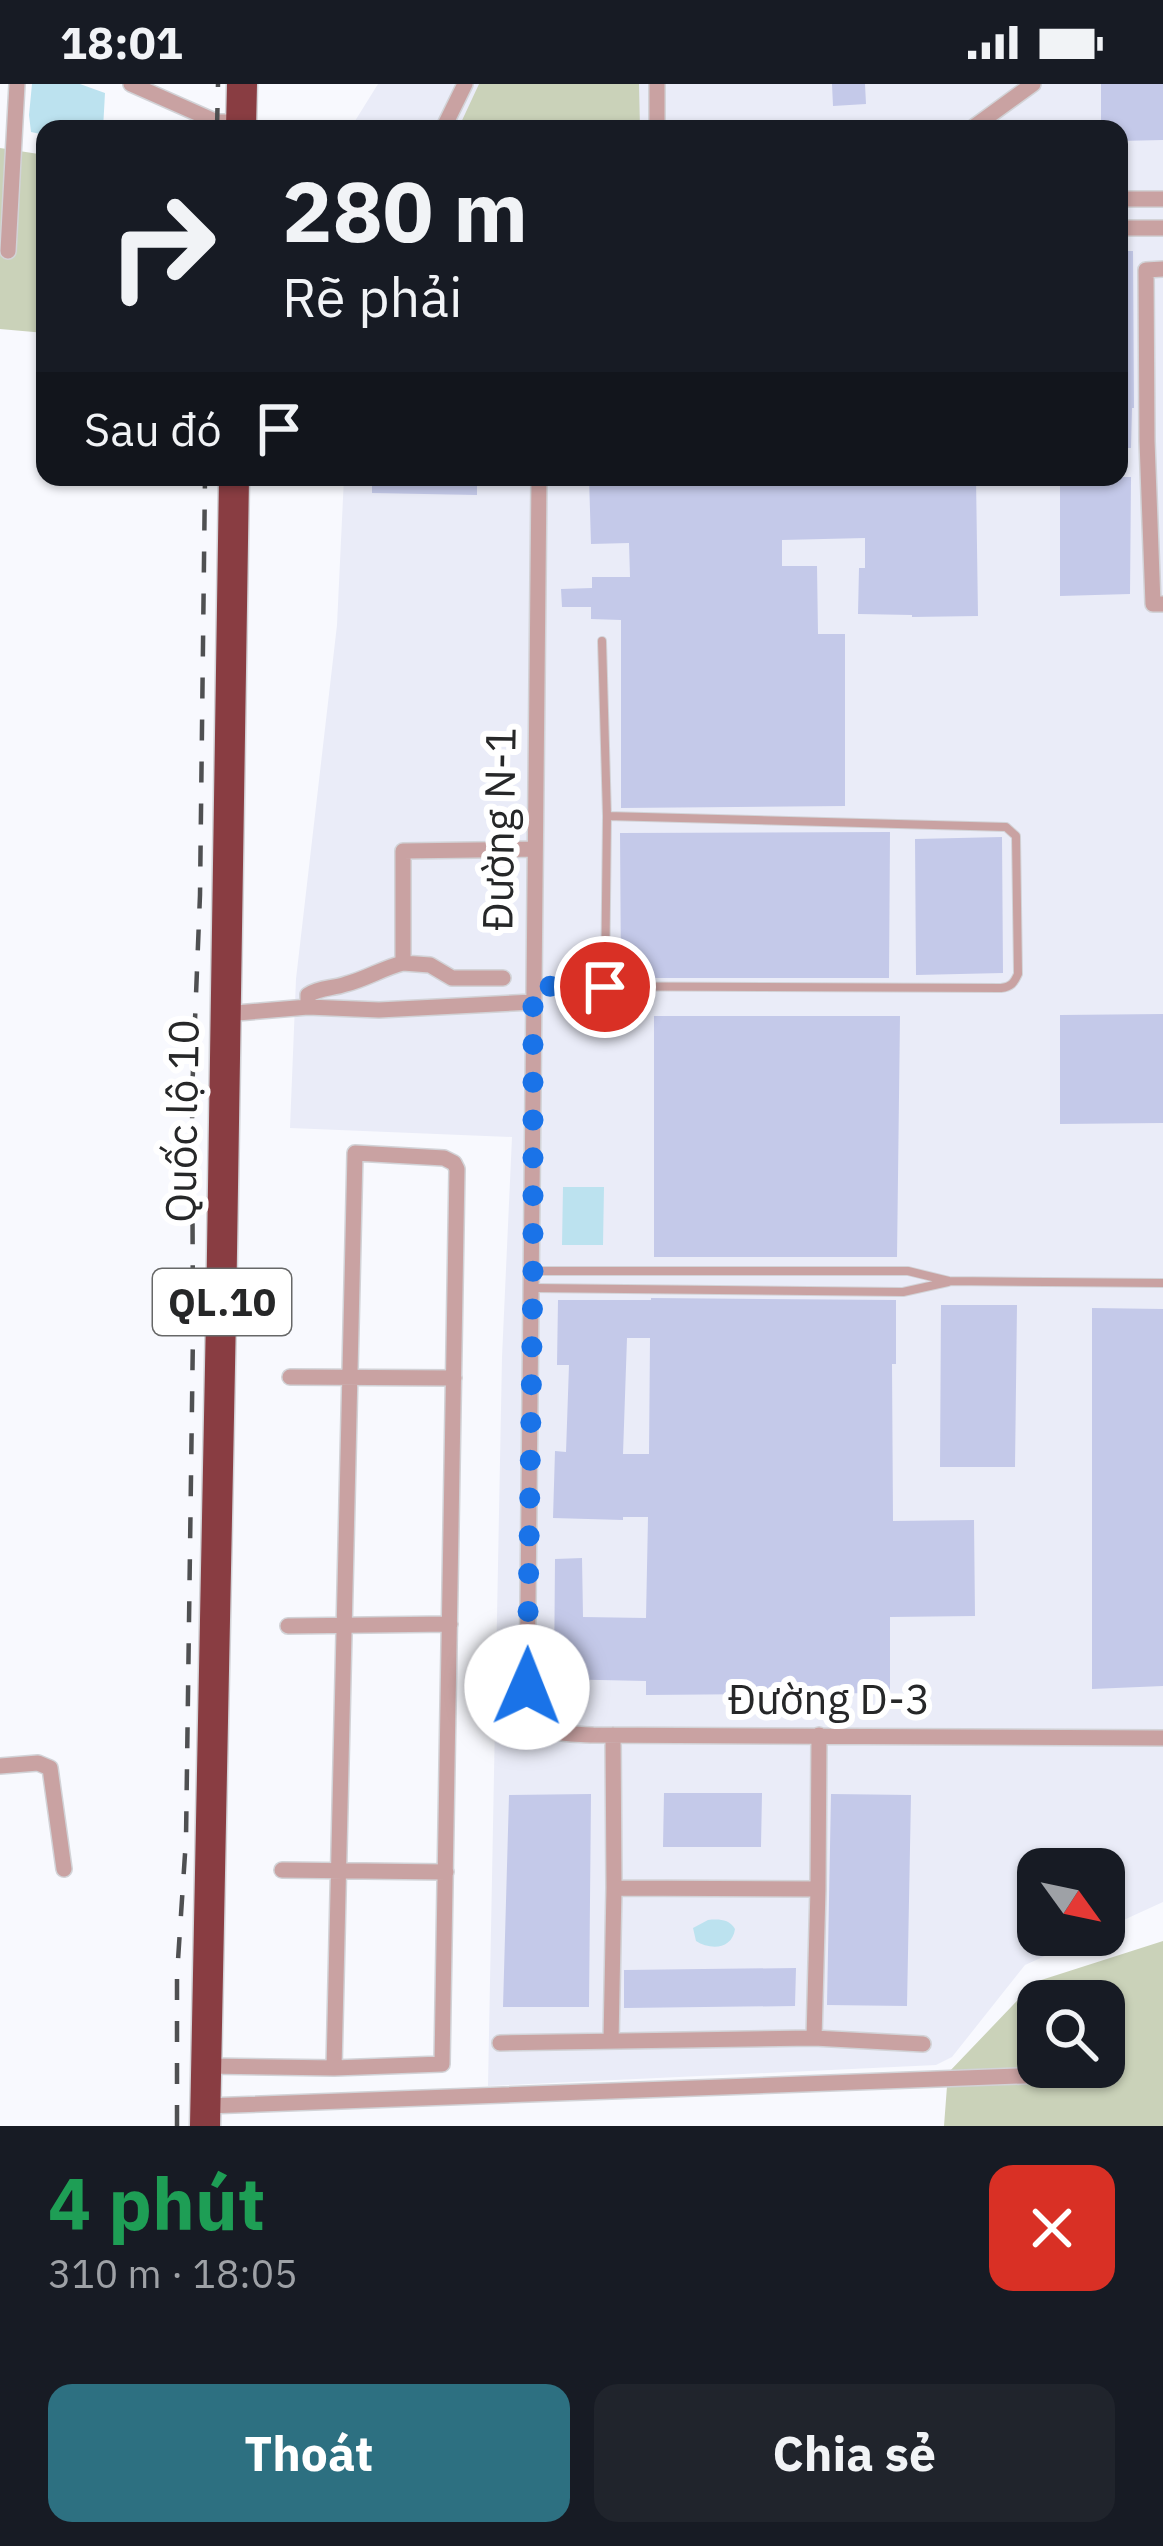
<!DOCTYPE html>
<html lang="vi">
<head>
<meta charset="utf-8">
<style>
  body { margin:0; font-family:"IBM Plex Sans",sans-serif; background:#20242c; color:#f1f3f6; height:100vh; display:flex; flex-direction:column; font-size:45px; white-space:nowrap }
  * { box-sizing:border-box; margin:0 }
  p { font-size:39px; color:#9ea1a6 }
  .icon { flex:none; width:66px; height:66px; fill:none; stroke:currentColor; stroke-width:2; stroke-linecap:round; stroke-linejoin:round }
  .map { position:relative; height:2042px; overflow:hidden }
  .side { display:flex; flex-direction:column; background:#171b24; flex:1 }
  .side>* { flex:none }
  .top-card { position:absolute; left:36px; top:36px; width:1092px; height:366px; border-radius:24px; box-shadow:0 3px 9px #0004; background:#171b24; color:#f1f3f6; overflow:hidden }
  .needle { width:78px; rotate:123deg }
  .buttons { position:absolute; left:1017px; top:1764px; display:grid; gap:24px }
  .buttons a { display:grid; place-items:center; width:108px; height:108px; border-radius:24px; background:#171b24; box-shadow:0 3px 9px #0004; font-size:60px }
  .pin { position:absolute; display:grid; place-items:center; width:102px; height:102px; color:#fff; margin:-51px; border:6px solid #fff; border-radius:50%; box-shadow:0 3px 12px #0007 }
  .me { position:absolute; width:132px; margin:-66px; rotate:1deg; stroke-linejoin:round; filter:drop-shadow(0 0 9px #0008) }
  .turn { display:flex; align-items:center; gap:42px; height:252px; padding:0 48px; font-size:54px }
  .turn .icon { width:156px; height:156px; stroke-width:2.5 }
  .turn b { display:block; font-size:84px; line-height:102px }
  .then { display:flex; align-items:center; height:114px; padding:0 48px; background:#0003; gap:24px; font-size:45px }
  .round { display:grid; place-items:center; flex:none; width:126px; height:126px; border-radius:24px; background:#20242c }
  .headline { display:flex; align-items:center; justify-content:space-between; height:204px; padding:0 48px }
  h1 { font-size:72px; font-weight:700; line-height:90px; color:#1e9e55 }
  .cta { display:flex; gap:24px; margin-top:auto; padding:24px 48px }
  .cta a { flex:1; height:138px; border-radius:24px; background:#2d7081; color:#fff; font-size:48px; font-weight:700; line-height:138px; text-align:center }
  .cta a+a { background:#20242c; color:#f1f3f6 }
  .status { display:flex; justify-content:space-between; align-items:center; height:84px; padding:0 60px; background:#171b24; direction:ltr }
  .status svg { height:33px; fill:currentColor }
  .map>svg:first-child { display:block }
  .built { fill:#eaecf8 }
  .green { fill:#cad2b9; fill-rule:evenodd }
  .water { fill:#bce2ef }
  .building { fill:#c4c9e9; fill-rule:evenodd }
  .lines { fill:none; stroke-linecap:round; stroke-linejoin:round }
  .lane-casing { stroke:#d2d3d7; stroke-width:10 }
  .street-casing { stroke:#d2d3d7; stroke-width:18 }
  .highway-casing { stroke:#d2d3d7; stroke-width:33 }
  .lane { stroke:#c9a2a2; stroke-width:8 }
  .street { stroke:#c9a2a2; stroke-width:15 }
  .highway { stroke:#893d42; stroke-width:30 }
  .rail { stroke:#4f5052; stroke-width:4.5; stroke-dasharray:21 21; stroke-linecap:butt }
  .route { stroke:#1a73e8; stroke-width:21; stroke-dasharray:0 37.8 }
  .labels { text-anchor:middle; stroke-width:12; stroke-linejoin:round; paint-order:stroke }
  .shield { fill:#fff; stroke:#676868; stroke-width:3 }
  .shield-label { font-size:39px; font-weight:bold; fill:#262728 }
  .street-label { font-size:42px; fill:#262728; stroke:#fff }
</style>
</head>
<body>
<div class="status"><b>18:01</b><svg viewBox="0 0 49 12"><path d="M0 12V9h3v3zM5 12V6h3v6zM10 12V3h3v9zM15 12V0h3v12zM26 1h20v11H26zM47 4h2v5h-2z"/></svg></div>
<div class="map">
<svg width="1163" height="2042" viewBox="0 0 1163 2042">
  <rect width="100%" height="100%" fill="#f8f9fe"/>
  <path class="built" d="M378,0H1163V1818L1104,1845V1785H1038V1851H1091L1025,1881L952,1973L936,1981L488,2002L502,1273L512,1053L290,1044L296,895L337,541L344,393H1119V45H350Z"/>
  <path class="green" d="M479,0H639L640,45H458Z
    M0,64L45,71V249L0,245Z
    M1163,1857V2042H944L948,1989L1035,1898ZM1038,1917H1104V1983H1038Z"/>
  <path class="water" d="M32,0H80L105,9L103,45H45V51L31,48L29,31Z
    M563,1103H604L603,1161H562Z
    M708,1836C719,1835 729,1835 735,1845C732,1866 710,1866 696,1857L693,1844Z"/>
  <path class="building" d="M832,0H865L866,20L833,22Z
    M1101,0H1163V56L1119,57V45H1101Z
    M1119,167H1133L1134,324H1132L1131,364H1119Z
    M372,393H477V411L372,409Z
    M589,393H976L978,532L912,533V531L858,530L859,484H865V454L782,456V482H817L818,550H845V722L621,724V536L591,535V523H562L561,505L592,504V493H630L629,459L591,460Z
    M1060,393H1131L1130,510L1060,512Z
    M890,748L889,894H621L620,749Z
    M1002,753L1003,889L916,891L915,755Z
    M1163,930V1039L1060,1040V931Z
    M654,932H900L897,1173H654Z
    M651,1214L896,1216V1280H892L893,1437L974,1436L975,1532L890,1533V1609L646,1611V1597L554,1595L555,1475L582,1474L583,1533L646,1534L648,1433H623V1436L553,1434L555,1367L566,1368L569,1281H557L558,1216H651ZM627,1254H650L649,1370H623Z
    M941,1221H1017L1015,1383H940Z
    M1092,1224L1163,1225V1602L1092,1605Z
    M664,1709H762L761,1763H663Z
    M591,1710L589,1923H503L509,1711Z
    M831,1710L911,1711L907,1922L827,1921Z
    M796,1884L795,1922L624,1924V1886Z"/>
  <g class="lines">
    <defs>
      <path id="lane" d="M602,557L607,732L605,903
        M535,902L1001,904C1011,903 1014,899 1018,890L1016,752L1006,743L607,732
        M533,1187H908L949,1197L1163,1199
        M533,1204L903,1208L948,1198"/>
      <path id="street" d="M131,0L217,38H241
        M657,0V45
        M443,45L465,0
        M975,45V42L1033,0
        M1119,115H1163
        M1119,144H1163
        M8,167L17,0
        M1163,185L1146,186L1147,357L1153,520H1163
        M539,393L527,1621C539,1653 564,1649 593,1651L1163,1654
        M503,894H452L430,881L403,879V767L535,765
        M308,923V911C320,903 332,905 346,900C366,895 383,884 403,879
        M225,930L308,923L379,926L533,918
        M290,1293L454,1294
        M288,1542L450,1540
        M613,1651L614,1804L818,1805L819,1651
        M0,1682L38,1679L50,1684L64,1785
        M282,1786L446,1788
        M814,1954L923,1960
        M611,1957L614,1804
        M500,1959L814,1954L818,1805
        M208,1982L334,1984L442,1980L457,1085L454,1079L444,1074L355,1069L334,1984
        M206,2022L1101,1989"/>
      <path id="highway" d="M241,45L242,0
        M205,2042L221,1232L234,393"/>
    </defs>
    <use href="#lane" class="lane-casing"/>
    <use href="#street" class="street-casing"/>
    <use href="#highway" class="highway-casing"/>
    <use href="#lane" class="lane"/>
    <use href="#street" class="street"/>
    <use href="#highway" class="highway"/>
    <path class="rail" d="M217,45L218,0
      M177,2042V1891L186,1755L193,1248L192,1011L200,811L205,393"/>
  </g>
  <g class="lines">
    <path class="route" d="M527,1603L533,1187V902L605,903"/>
  </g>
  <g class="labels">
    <rect class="shield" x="153" y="1185" width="138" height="66" rx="9"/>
    <g class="shield-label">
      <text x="222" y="1232">QL.10</text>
    </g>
    <g class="street-label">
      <text transform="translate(499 745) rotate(-89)" y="15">Đường N-1</text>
      <text transform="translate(182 1037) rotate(-89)" y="15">Quốc lộ 10</text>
      <text x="829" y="1630">Đường D-3</text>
    </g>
  </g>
</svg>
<div class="buttons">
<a><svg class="needle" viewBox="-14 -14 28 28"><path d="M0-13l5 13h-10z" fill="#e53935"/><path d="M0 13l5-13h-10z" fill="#9ea1a6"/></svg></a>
<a><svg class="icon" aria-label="search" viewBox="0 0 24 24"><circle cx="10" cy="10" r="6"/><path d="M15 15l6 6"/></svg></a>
</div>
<div class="pin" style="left:605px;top:903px;background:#d93025"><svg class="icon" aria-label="arrive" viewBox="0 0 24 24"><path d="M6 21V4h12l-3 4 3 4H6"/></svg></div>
<svg class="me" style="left:527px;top:1603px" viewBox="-20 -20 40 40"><circle r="19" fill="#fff"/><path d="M0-13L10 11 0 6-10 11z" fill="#1a73e8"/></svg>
<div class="top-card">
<div class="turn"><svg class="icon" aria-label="right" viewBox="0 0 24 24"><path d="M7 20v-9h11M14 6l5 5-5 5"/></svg><div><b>280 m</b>Rẽ phải</div></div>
<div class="then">Sau đó<svg class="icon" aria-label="arrive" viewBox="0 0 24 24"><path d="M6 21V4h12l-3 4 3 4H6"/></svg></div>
</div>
</div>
<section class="side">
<div class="headline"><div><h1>4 phút</h1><p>310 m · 18:05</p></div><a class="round" style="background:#d93025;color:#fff"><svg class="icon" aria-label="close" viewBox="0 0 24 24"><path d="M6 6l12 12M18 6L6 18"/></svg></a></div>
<div class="cta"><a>Thoát</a><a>Chia sẻ</a></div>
</section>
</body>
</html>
